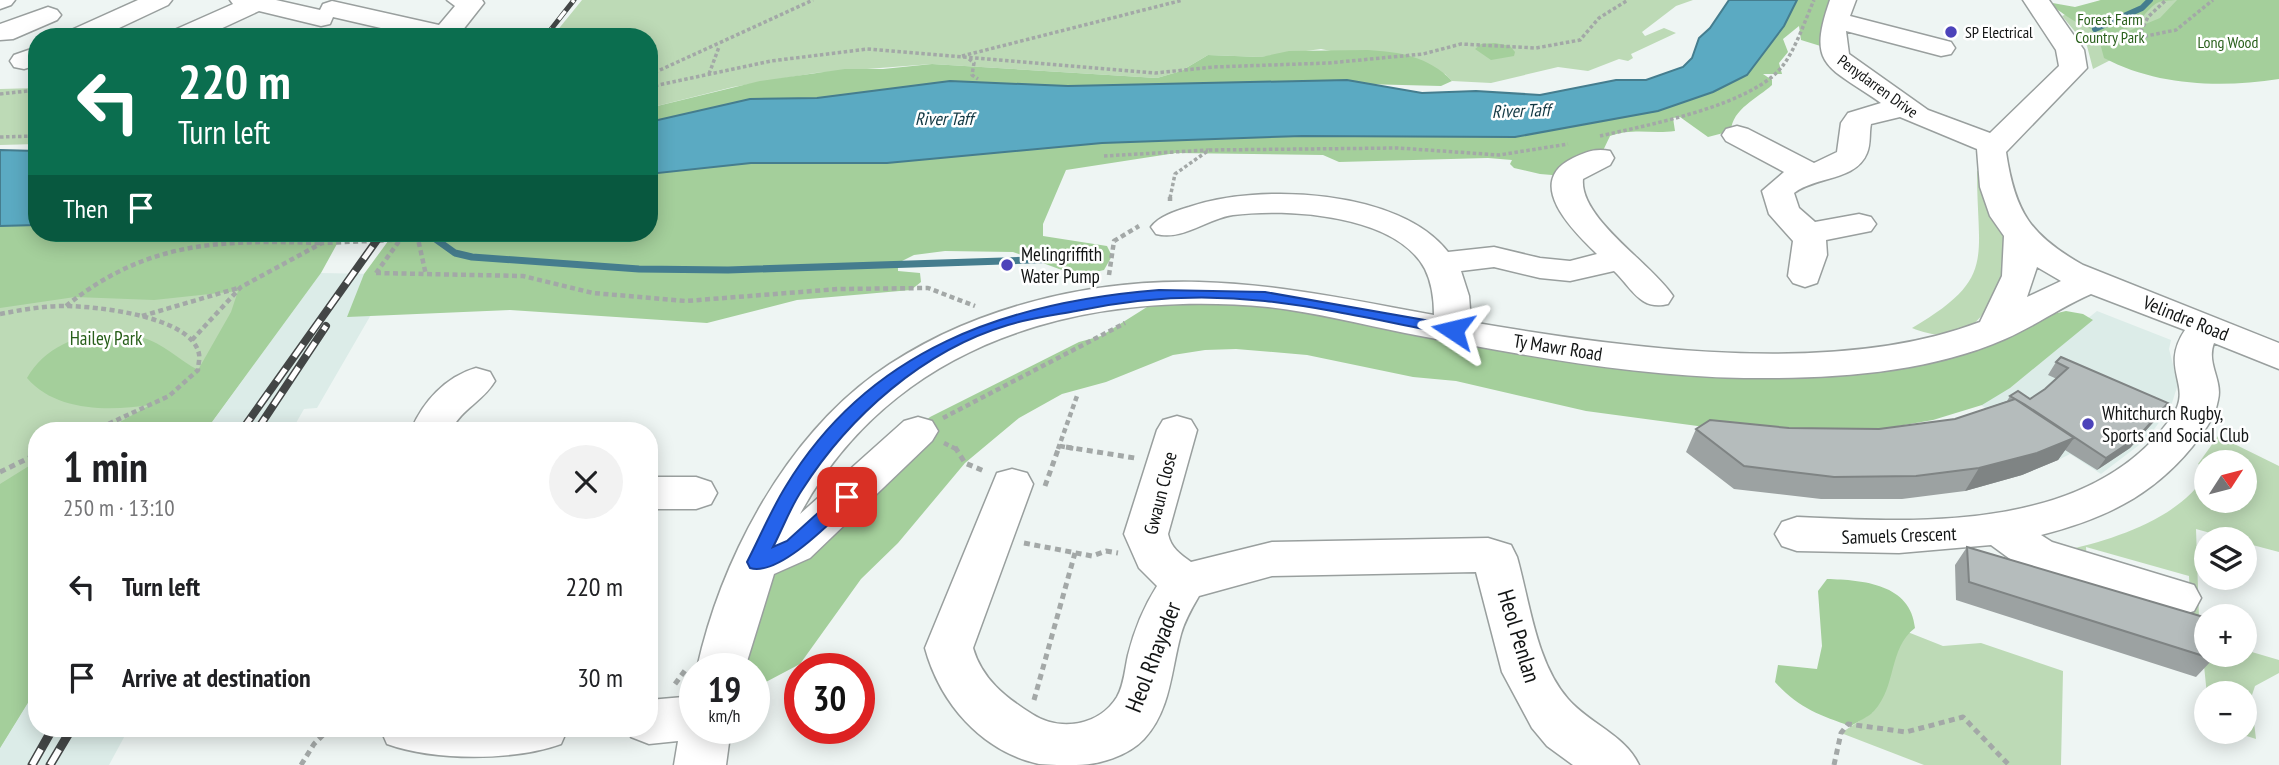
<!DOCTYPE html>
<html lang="en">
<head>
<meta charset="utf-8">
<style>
  body { margin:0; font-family:"PT Sans Narrow",sans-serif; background:#f2f2f2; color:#202124; height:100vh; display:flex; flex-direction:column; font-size:26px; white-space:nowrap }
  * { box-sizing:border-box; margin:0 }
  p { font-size:23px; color:#757577 }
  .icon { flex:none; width:38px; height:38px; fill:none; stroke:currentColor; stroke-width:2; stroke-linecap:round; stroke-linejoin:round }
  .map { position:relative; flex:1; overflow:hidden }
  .sheet { position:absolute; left:28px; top:422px; width:630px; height:315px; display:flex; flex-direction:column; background:#fff; border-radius:28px; box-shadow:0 4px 18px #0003 }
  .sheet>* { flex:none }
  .top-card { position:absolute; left:28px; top:28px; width:630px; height:214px; border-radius:28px; box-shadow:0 4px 18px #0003; background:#0b6e4f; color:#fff; overflow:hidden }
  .needle { width:46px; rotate:54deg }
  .tools { position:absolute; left:2194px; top:450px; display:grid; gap:14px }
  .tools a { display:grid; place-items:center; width:63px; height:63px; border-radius:50%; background:#fff; box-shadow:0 4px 18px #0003; font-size:35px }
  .speed { position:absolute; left:679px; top:653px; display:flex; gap:14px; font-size:35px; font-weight:700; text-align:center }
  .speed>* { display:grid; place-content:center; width:91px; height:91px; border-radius:50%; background:#fff; box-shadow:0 4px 18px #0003; line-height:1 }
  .speed small { font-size:18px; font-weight:400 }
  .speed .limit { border:10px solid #d22; background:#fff; color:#111 }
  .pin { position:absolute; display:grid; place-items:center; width:60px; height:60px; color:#fff; margin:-30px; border-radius:14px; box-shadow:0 4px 10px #0006 }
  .me { position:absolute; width:77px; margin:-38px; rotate:280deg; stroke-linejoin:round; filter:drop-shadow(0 0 5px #0008) }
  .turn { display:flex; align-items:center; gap:24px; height:147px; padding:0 35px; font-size:32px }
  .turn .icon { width:91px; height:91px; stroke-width:2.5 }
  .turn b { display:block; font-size:49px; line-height:60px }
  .then { display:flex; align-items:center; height:66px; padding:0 35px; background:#0003; gap:14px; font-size:26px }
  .round { display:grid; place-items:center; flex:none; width:74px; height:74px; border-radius:37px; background:#f2f2f2 }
  .overview { display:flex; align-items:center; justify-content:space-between; height:119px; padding:0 35px }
  h1 { font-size:42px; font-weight:700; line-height:52px }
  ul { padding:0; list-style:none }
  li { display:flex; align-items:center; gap:21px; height:91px; padding:0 35px }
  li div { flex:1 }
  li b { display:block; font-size:26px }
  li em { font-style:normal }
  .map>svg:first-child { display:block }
  .built { fill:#dcece8 }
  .green { fill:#bddab6 }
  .forest { fill:#a4cf9b }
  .water { fill:#5baac2; stroke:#457d8e; stroke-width:2 }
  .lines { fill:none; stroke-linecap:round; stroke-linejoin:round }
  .stream-far1 { stroke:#457d8e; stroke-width:6 }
  .stream { stroke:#457d8e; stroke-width:7 }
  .minor-casing { stroke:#999f9e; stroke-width:3 }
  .path-far2 { stroke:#a3a8a7; stroke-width:3.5; stroke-dasharray:3.5 2.5; stroke-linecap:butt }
  .path-far1 { stroke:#a3a8a7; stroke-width:4.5; stroke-dasharray:5 3.5; stroke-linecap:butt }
  .path { stroke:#a3a8a7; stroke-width:5; stroke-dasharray:6 4.5; stroke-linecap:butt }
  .minor { fill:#fff; fill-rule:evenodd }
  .rail-far2-casing { stroke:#434646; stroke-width:5 }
  .rail-far1-casing { stroke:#434646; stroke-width:8 }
  .rail-casing { stroke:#434646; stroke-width:9 }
  .rail-far2 { stroke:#fff; stroke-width:3.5; stroke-dasharray:11; stroke-linecap:butt }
  .rail-far1 { stroke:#fff; stroke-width:5; stroke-dasharray:15; stroke-linecap:butt }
  .rail { stroke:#fff; stroke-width:6; stroke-dasharray:18; stroke-linecap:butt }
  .path-bridge { stroke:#a3a8a7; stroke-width:4.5; stroke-dasharray:5 3.5; stroke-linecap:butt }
  .wall { fill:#9ca2a2 }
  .shaded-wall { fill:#7f8484 }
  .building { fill:#b5bcbc; stroke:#7f8484; stroke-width:2 }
  .route { fill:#2563eb; stroke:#184099; stroke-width:2 }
  .poi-dot { fill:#4c43ba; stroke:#fff; stroke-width:2.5 }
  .labels { text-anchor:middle; stroke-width:5; stroke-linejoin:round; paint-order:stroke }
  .far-park-label { font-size:16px; fill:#285f1a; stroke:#fff }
  .far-poi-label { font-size:16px; fill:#131515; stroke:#fff; text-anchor:start }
  .far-street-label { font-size:16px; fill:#131515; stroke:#fff }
  .far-water-label { font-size:18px; font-style:italic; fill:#113742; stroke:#fff }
  .poi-label { font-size:19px; fill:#131515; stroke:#fff; text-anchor:start }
  .street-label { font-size:19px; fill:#131515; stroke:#fff }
  .park-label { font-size:19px; fill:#285f1a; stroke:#fff }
  .near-street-label { font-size:23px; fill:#131515; stroke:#fff }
</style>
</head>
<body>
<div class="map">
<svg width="2279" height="765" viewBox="0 0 2279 765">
  <rect width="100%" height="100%" fill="#eef5f3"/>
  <path class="built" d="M321,273L373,274L372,313L317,408L304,409L292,430H206Z
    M2097,311L2171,340L2169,349L2178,384L2171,406L2147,439L2101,474L2070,454L2058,460L1967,395L2025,369Z
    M37,688V728H129L109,765H0V748Z"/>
  <path class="green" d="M582,0H1693L1676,6L1642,32L1645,36L1664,28L1676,33L1631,54L1633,58L1628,61L1619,59L1588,71L1558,67L1491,83L1452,81L1445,74L1321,49L1261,57L1208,55L1181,71L1157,78L932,64L815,73L733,87L649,108V37H552Z
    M2101,0H2228L2093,69L2087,46L2062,16Z
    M37,88V144L0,145V89Z
    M1977,171L1980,172C1988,195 2006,230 2008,254C2010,279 1986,318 1964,331C1949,339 1927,334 1912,328C1997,278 1977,260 1977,171Z
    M0,240L301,254L245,376L206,430H37V688L0,748Z
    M2218,436L2279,466V552L2245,543V539H2232L2196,529L2199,618L2191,615L2189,576L2086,547L2087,561L2060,554L2059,549L2042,541L2044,536L2063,551C2112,540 2180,519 2207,473V500H2245V462H2207V469L2198,464Z
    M1895,627L1943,646L1981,643L2063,671L2061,765H1924L1841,733L1873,712Z
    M2201,636L2207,654H2245V650L2279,660V673L2255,686L2251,698L2256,739L2234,732H2245V693L2207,695Z"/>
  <path class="forest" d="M1773,0H1840L1827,48L1801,40L1799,26L1783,39L1788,52L1779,63L1782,74H1763L1772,80V85C1758,98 1732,109 1731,131L1708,137L1680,117L1673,118L1675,131C1652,134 1632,128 1610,136L1600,157L1564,176L1540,174L1514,168L1510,164L1512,160L1488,158L1339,162L1323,155L1176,153L1066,170L1043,224V236L1107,246L1112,256L1104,270L1078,276L1013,252L945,251L914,255L898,263V271L920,273L921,282L911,290L797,300L707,323L510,310L347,317L364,274L394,233H649V174L751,163H887L1102,143L1629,107Z
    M2101,0H2175C2170,1 2163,0 2159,2C2150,6 2143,18 2135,24C2104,46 2073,21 2047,2L2075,7Z
    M2177,0H2279V79C2221,88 2157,86 2104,58L2100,43L2160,18Z
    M1495,43L1510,46L1515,52L1514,56L1491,60L1475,49L1481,44Z
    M1368,50C1400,52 1428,56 1452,81L1441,86L1363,84L649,127V108L760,81L845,69H883L932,64L1157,78L1181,71L1208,55L1261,57L1289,51Z
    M37,225V233H343L321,273L206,430H106L150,405C110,411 56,412 27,378C48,340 100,325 141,337C163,343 179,360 198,370L231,312L238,291L154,300L75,297L0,308V226Z
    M1207,299L1799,372L2066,311L2083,314L2093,320L2010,388L1982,405L1933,420L1875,430L1705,427L1586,411L1456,381L1413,377L1307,355L1236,349L1205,350L1173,355L1106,382L1062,394L1019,418L965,463L898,543L861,579L800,664L764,683L754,682V668H734L732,660L754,582L902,441L930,417L1079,342L1101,336L1147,307Z
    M37,461V688L0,748V484Z
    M1827,579C1863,580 1911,584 1915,628C1888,649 1897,686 1874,711C1869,717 1858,721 1851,726C1820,716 1797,707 1775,682L1778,665L1817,669L1822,646L1818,591Z"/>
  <path class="water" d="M1729,0H1797L1784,26L1747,75L1713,92L1658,111L1515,137L1302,136L1102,143L887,163H751L649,174V122L750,99L817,98L950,81L1068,86L1347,80L1422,93L1476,91L1540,95L1616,80H1646L1683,67L1692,58L1699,38L1710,28Z
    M0,150L37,151V225L0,226Z"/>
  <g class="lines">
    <path class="stream-far1" d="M2095,29L2142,8L2150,0"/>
    <path class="stream" d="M427,233L455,253L472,257L639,269L728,270L1091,258"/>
    <defs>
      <path id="minor" d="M0,0H15L11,5L0,9Z
        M138,0H172L168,5L100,37H65L69,31Z
        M230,0H276L320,10L323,4L332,1L439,25L455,6L447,0H482L484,3L462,31L469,37H420L333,17L330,24L321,26L259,11L203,37H168L172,31L233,4Z
        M1830,0H1856L1850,16L1951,42L1955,48L1951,54L1941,56L1846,31L1849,54L1928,110L1990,133L2059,66L2056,50L2023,0H2049L2084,50L2087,68L2006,152C2015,212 2030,235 2083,265L2279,343V369L2214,343C2206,364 2223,380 2218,400C2215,418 2203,433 2192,447C2151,497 2103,519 2041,535L2052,542L2194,585L2201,598L2194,611L2178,616L2021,567L1991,545L1899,553L1797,551L1782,546L1775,534L1782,522L1797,517C1922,523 2093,532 2173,415C2193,385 2159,369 2185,330L2091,294C2061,307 2035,326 2005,339C1925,374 1830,379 1744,378C1630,376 1517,354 1405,333C1360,324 1314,312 1268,307C1083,290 895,340 800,514L904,421L918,417L932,421L938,431L932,441L810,558L774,574L745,668H697C721,560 783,442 874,375C965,309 1087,279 1199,282C1279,284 1356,301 1434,315C1434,300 1432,283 1425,269C1396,214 1286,208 1233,215C1206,219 1183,241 1156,234L1151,227C1159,216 1176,211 1189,207C1258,183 1400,189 1448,252L1494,247L1540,258L1570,261L1597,254C1573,231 1523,182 1573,158C1586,152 1595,148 1610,151L1614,158L1610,165L1583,179C1579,218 1651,263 1673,296L1668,304C1640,311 1632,288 1614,271L1570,281L1540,278L1494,267L1461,271L1469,296L1471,322C1622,348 1834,378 1980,322L2002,276L2004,236L1990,216L1980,187L1977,149L1900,117L1871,124C1869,133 1871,144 1867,153C1856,181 1816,176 1794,193L1799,208L1815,222L1859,214L1871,217L1876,224L1871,231L1826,240L1827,255L1817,283L1805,287L1793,283L1788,276L1793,241L1769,214L1762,191L1784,172L1726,141L1722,135L1726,129L1737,126L1748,129L1814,163L1837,152L1841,123L1848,113L1881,103C1829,66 1806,68 1830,0ZM2037,267L2061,281L2027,297Z
        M48,7L57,10L61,15L57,20L13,39L0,40V24Z
        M37,47V65L24,69L14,67L10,61L14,55Z
        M476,368L490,372L495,381C483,401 462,409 451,430H411C423,402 445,377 476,368Z
        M1177,416L1191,420L1197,430L1168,534C1171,548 1180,554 1191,562L1272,542L1488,538L1511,545L1517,557C1530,603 1536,662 1568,699C1590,724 1625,735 1639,765H1573L1547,746L1532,728L1502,672L1476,572L1272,576L1199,596C1192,608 1185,620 1181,634C1171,670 1171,710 1144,739C1128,756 1099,765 1076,765C1064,765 1050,765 1039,764C981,751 940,703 925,648L997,473L1012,469L1027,473L1033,484L973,648C982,679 1005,697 1032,714C1060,732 1099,726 1117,697C1124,685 1125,668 1128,655C1134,631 1143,608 1157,586L1139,568L1124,534L1157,430L1163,420Z
        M649,477H696L711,482L717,493L711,504L696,509H649Z
        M695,696V728H731L726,765H674L678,741L649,744L631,737L627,728H649V700Z
        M380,728H568L561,744C514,761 434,761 387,744Z"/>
    </defs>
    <use href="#minor" class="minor-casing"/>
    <path class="path-far2" d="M2138,37L2148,17L2166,0
      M2121,41L2176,30L2213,0
      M962,56L1183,0
      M969,59L974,63L972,75L978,79
      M709,74L719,47
      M649,75L813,0
      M649,87L771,61L867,49L1155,73L1214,67L1329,63L1423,54L1461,44L1536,48L1580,40L1599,18L1628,0
      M0,94L37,90
      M1600,136C1647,125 1756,105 1784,64C1797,46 1805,20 1814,0
      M0,137L37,136
      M1104,156L1208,150
      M1170,198L1175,174L1209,150L1398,148L1499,155L1568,144"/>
    <path class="path-far1" d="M1170,197V201
      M376,273L523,276L593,293L686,301L838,289L928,288L975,306
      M1109,275L1114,241L1139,226
      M66,306C148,240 221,240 321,243
      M0,314C21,310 42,306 64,306C95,306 192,316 199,354C200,359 198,365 198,370L169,396L95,430
      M142,316L238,288
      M192,340L241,287L322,243L418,239L426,275
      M943,418L1125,323
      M944,443L956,449
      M1060,446L1076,449
      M1058,449L1077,396"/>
    <path class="path" d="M955,447L965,463L984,471
      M1066,447L1135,458
      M0,472L37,454
      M1045,486L1059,447
      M1024,543L1092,556L1106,551L1118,553
      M675,684L686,669
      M1034,700L1075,553
      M301,765L314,744L330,728
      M1834,765L1841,733L1848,724L1906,732L1963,717L2009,765"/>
    <use href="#minor" class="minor"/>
    <defs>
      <path id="rail-far2" d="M545,37L574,0"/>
      <path id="rail-far1" d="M242,430L382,233
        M257,430L326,326"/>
      <path id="rail" d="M32,765L53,728
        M50,765L72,728"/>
    </defs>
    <use href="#rail-far2" class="rail-far2-casing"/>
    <use href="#rail-far1" class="rail-far1-casing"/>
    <use href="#rail" class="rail-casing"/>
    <use href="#rail-far2" class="rail-far2"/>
    <use href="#rail-far1" class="rail-far1"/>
    <use href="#rail" class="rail"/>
    <path class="path-bridge" d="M376,273L405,233"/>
  </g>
  <path class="wall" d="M2056,362L2168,403L2159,416L2130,448L2097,470L2065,450L2058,460L2022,475L1965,491L1902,499H1821L1734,489L1686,452L1696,429H1879L1955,419L2007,401L2010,396L2030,399L2045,389L2057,379L2048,375Z
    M1967,547L2213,659L2196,677L1956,600L1955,565Z"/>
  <path class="shaded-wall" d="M2168,403L2159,416L2130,448L2097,470L2106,458Z
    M2074,438L2058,460L2022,475L1965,491L1979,468Z"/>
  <path class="building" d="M2061,357L2168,403L2139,436L2106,458L2024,404L2010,396L2018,391L2030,399L2045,389L2068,368L2056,362Z
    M2015,399L2074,438L2037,453L1979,468L1916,476L1834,477L1744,466L1696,429L1710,420L1789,428L1879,429L1955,419Z
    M1967,547L2207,618V654H2212L2213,659L1969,582Z"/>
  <path class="route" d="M1159,290L1265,292L1453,325L1461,330L1453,335C1391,323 1328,308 1265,301C1203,294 1137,298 1076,311C1054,315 1030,318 1008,325C924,350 849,416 802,490C790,508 783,528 773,547L787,541L841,492H853L856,497L853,501C833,520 779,577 750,568L747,562C760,537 771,510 786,486C869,349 1007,302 1159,290Z"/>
  <g class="poi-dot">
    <circle cx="1951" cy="32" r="7"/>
    <circle cx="1007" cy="265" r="7"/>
    <circle cx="2088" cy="424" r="7"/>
  </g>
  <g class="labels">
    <g class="far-park-label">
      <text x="2110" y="25">Forest Farm<tspan x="2110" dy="18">Country Park</tspan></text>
      <text x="2228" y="48">Long Wood</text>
    </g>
    <g class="far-poi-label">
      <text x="1965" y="38">SP Electrical</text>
    </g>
    <g class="far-street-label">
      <text transform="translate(1878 86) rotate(36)" y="6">Penydarren Drive</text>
    </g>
    <g class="far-water-label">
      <text transform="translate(1521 111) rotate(-2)" y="6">River Taff</text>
      <text x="944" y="125">River Taff</text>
    </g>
    <g class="poi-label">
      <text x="1021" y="261">Melingriffith<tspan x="1021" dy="22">Water Pump</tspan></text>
      <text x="2102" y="420">Whitchurch Rugby,<tspan x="2102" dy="22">Sports and Social Club</tspan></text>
    </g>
    <g class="street-label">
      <text transform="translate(2186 318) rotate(22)" y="7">Velindre Road</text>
      <text transform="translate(1558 347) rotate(9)" y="7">Ty Mawr Road</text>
      <text transform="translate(1160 493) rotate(-76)" y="7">Gwaun Close</text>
      <text transform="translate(1899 535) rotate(-2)" y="7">Samuels Crescent</text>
    </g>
    <g class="park-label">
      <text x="106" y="345">Hailey Park</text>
    </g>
    <g class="near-street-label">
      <text transform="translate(1519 636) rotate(73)" y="8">Heol Penlan</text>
      <text transform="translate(1153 657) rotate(-69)" y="8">Heol Rhayader</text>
    </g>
  </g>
</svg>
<div class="tools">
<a><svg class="needle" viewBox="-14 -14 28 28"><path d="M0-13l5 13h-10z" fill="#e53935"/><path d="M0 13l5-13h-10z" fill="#757577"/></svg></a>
<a><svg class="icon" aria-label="layers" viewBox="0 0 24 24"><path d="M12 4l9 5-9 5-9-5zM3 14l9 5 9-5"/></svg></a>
<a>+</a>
<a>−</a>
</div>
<div class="speed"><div>19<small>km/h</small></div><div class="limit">30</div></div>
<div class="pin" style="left:847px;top:497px;background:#d93025"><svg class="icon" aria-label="arrive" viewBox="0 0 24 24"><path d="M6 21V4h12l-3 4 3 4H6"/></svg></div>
<svg class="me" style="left:1453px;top:330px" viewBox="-20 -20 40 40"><path d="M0-17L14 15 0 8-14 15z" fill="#2563eb" stroke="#fff" stroke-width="4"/></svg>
<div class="top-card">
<div class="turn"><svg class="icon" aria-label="left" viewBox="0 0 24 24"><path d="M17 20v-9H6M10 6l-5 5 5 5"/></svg><div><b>220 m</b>Turn left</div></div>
<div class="then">Then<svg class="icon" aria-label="arrive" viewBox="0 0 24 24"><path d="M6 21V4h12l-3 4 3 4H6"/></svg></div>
</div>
<section class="sheet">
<div class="overview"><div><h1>1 min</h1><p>250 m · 13:10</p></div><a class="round"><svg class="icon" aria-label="close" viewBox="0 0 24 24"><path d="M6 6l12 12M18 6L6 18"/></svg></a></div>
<ul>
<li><svg class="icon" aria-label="left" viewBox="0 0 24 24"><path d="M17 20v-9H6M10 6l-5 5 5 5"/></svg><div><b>Turn left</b></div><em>220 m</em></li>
<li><svg class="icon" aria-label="arrive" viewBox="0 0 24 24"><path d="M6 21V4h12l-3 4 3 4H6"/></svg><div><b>Arrive at destination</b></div><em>30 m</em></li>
</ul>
</section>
</div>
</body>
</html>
